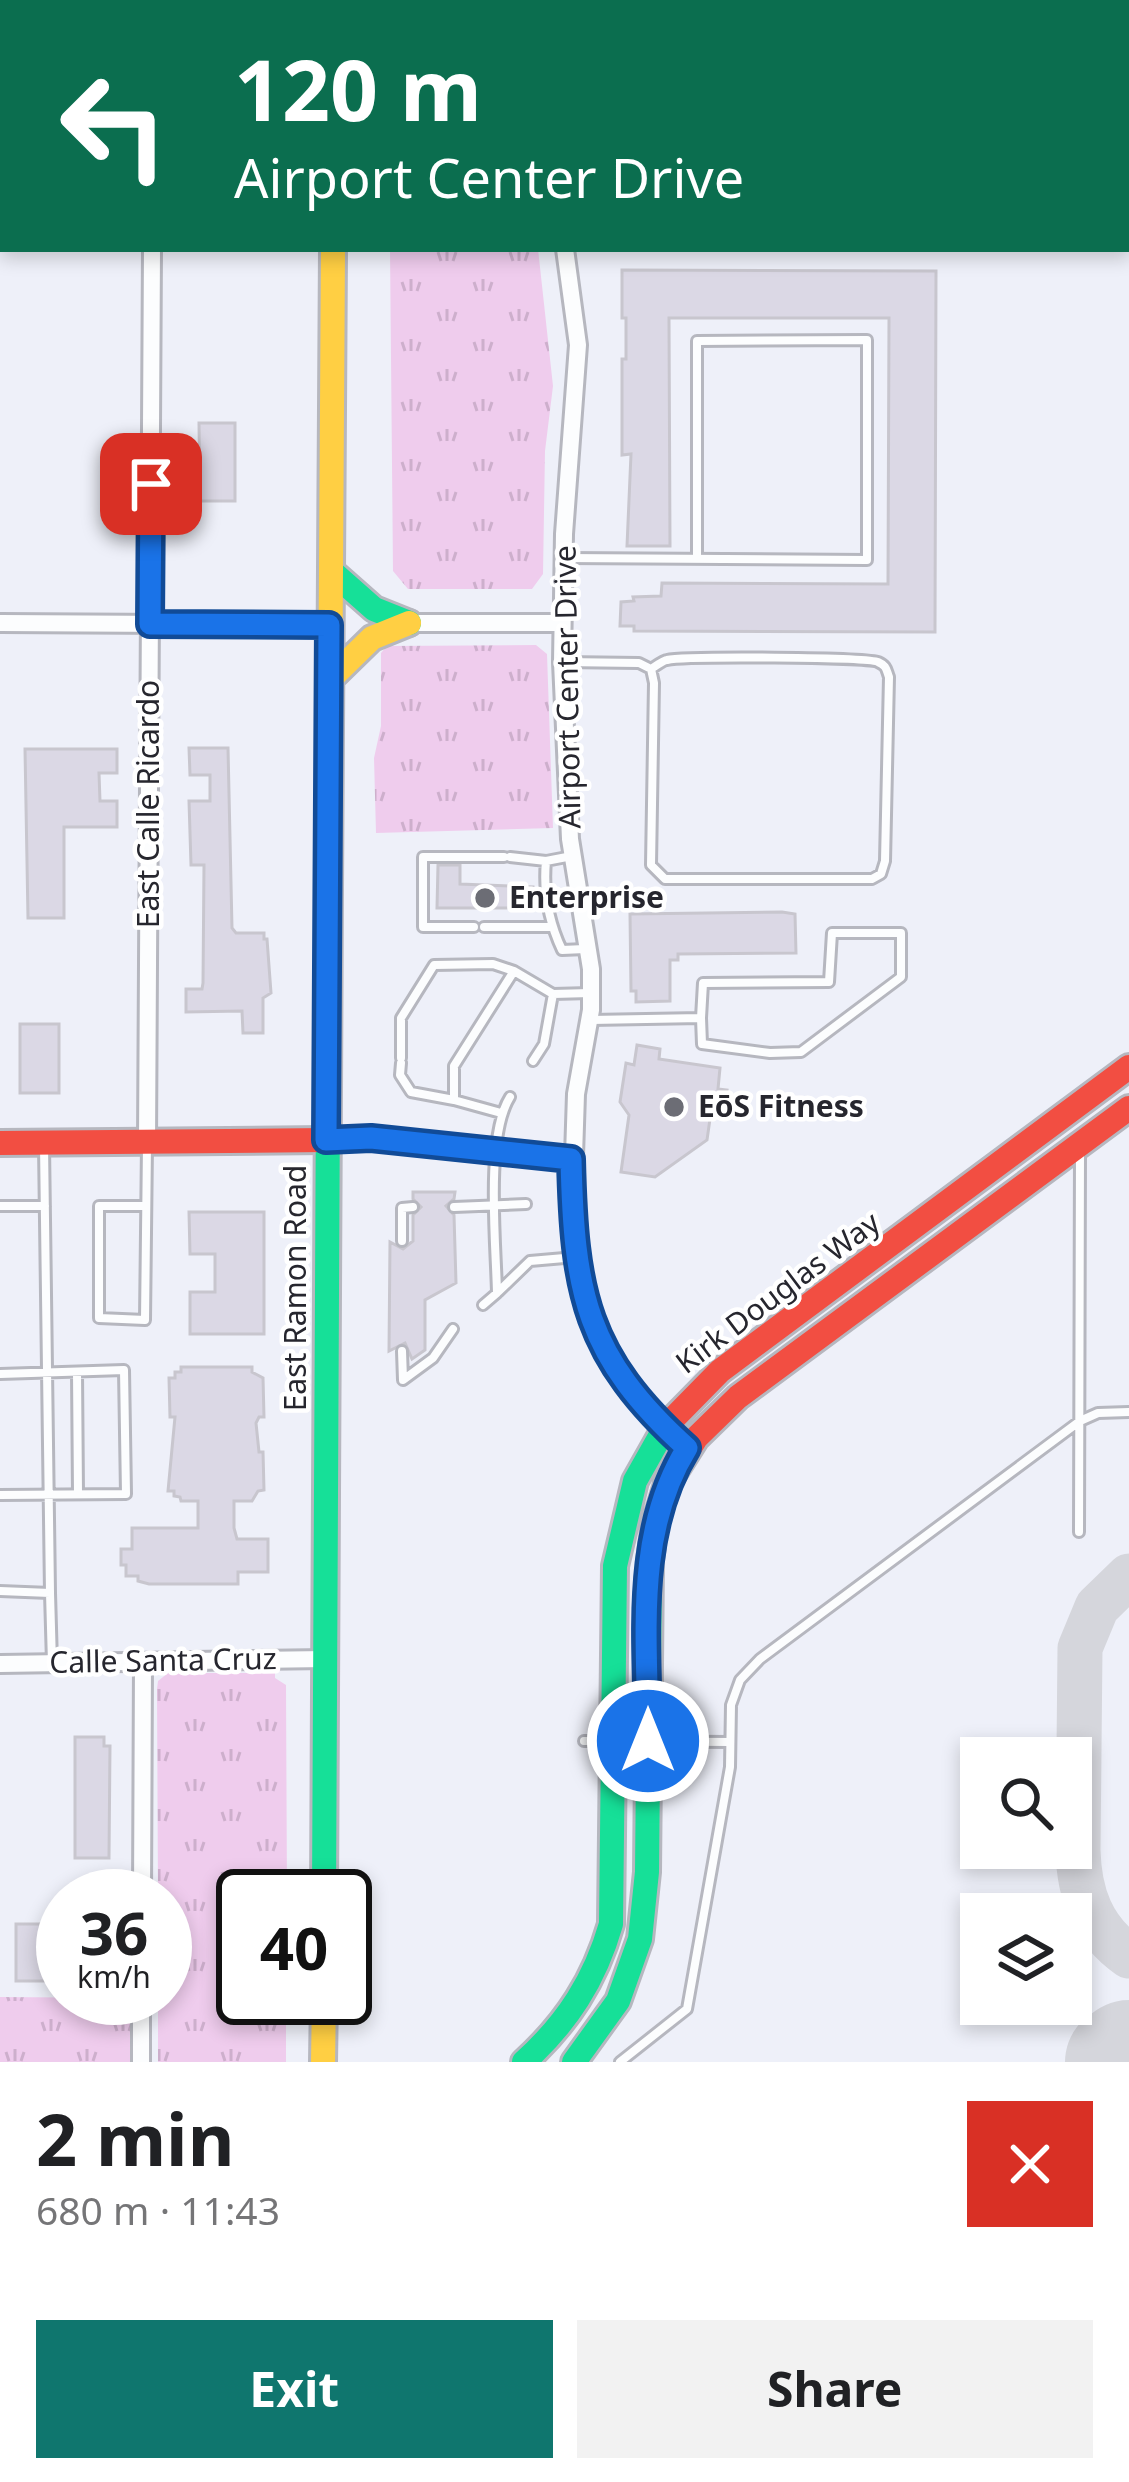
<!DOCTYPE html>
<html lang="en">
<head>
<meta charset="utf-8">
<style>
  body { margin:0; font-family:"Noto Sans",sans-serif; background:#f2f2f2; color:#202124; height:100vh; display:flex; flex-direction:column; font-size:45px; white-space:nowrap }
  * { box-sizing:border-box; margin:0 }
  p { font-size:39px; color:#757577 }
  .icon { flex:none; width:66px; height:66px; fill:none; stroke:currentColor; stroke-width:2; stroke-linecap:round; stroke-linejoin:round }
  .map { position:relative; height:2062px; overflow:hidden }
  .sheet { display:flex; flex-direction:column; background:#fff; flex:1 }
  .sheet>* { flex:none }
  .guide { position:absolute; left:0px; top:0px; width:1131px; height:252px; box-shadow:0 6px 18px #0003; background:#0b6e4f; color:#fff; overflow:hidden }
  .buttons { position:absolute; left:960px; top:1737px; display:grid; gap:24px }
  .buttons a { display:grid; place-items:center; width:132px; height:132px; border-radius:0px; background:#fff; box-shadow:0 6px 18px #0003; font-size:60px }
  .speed { position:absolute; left:36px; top:1869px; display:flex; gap:24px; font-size:60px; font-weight:700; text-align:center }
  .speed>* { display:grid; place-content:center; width:156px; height:156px; border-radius:50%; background:#fff; box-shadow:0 6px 18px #0003; line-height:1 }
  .speed small { font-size:30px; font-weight:400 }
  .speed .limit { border:6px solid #111; border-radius:18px; background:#fff; color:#111 }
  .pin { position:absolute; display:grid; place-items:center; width:102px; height:102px; color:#fff; margin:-51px; border-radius:24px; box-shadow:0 6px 18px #0006 }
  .me { position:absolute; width:132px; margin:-66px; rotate:0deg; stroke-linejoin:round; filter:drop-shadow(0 0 9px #0008) }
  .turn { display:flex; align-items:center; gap:42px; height:252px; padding:0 36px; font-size:54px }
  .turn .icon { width:156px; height:156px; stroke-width:2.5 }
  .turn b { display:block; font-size:84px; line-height:102px }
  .round { display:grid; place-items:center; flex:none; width:126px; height:126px; border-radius:0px; background:#f2f2f2 }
  .overview { display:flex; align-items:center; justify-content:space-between; height:204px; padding:0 36px }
  h1 { font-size:72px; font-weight:700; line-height:90px }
  .cta { display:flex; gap:24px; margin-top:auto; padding:24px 36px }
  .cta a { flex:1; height:138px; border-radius:0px; background:#0f766e; color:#fff; font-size:48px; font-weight:700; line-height:138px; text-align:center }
  .cta a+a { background:#f2f2f2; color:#202124 }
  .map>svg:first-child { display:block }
  .grass { fill:url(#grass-tufts) }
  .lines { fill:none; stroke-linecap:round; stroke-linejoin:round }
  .taxiway { stroke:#d5d6dc; stroke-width:45 }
  .runway { stroke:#d5d6dc; stroke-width:114 }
  .building { fill:#dbd8e5; stroke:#c8c6ce; stroke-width:3 }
  .lane-casing { stroke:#b6b7bf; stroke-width:14 }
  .street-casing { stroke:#b6b7bf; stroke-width:22 }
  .fast-casing { stroke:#b6b7bf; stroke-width:30 }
  .slow-casing { stroke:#b6b7bf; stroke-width:30 }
  .jam-casing { stroke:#b6b7bf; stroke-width:30 }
  .lane { stroke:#fcfdfe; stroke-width:8 }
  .street { stroke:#fcfdfe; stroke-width:16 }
  .fast { stroke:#16e098; stroke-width:24 }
  .slow { stroke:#ffcf43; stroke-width:24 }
  .jam { stroke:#f24e42; stroke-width:24 }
  .route-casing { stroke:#114b97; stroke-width:30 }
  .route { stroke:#1a73e8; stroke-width:21 }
  .poi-dot { fill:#6c6d75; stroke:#fff; stroke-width:4.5 }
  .labels { text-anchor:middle; stroke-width:9; stroke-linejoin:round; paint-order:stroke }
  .street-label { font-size:30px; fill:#26262e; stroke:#fff }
  .poi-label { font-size:30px; font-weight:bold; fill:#26262e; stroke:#fff; text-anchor:start }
</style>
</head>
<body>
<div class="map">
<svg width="1129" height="2062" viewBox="0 0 1129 2062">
  <defs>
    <pattern id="grass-tufts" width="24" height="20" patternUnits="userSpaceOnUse" patternTransform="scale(3)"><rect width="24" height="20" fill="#efcced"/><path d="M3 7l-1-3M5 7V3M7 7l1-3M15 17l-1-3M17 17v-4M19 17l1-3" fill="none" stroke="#cdafcc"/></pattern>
  </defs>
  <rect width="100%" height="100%" fill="#eef0f9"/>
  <path class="grass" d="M390,249H538L553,386L545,451L543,574L532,589H408L393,571Z
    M536,645L547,654L553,828L376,833L374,758L381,726V653L387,646Z
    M168,1673H275V1678L286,1685L287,1896H243V1998H286V2062H158V1998H165V1896H158L157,1689L158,1681Z
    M0,1997L132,1998V2062H0Z"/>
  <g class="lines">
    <path class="taxiway" d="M1129,1576L1097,1607L1080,1648L1078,1850C1079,1894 1092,1930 1129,1956"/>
    <path class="runway" d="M1122,2062L1129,2057"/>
  </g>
  <path class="building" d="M622,270L936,271L935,632L634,631V626H620L621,602L634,601L633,597L661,596L662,583L888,584L889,318H669L670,546H627L631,454L622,455V359H626V318H622Z
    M199,423H235V501H200Z
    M189,748H228L232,928L236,933H264V939H267L271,993L263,998V1033H243L242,1011L186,1012V989H202L203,983L204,865H191L189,801H210V775H190Z
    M25,749H117V773H99L100,801H117V827H64V918H28Z
    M438,865H460V884L533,887V908H437Z
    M782,912L795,914L796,953L678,954V960H670V1001L636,1002V991H631L630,914Z
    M20,1024H59V1093H20Z
    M637,1045L660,1049L659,1059L720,1068L718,1089L727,1090L723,1114L711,1112L707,1140L655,1177L621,1172L629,1115L620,1102L626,1063L634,1065Z
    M413,1192H455L454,1199L446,1206L454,1215L456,1283L425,1300V1350L412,1359L405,1343L389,1351L390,1242L403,1249L413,1241V1215L421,1207L413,1199Z
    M189,1212H264V1334H190V1292H215V1254H190Z
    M181,1367H252V1372L263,1378L264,1417H259L256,1423L259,1452H263L264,1490L258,1491L252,1501H234V1528L237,1539H268V1572H238V1584H149L138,1581V1576H126V1565H121V1549H132V1528H198V1501H181L180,1497L174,1496V1491H168L175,1417H170L169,1378H175V1372H181Z
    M75,1737H104V1746H110L109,1858H75Z
    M16,1924H41V1939H52V1954H57V1981H16Z"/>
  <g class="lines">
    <defs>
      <path id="lane" d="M396,0L397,3
        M453,0L456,3
        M507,0L510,3
        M1128,41H1129
        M564,558L867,560V340L697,341V559
        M563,662L639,663L651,669L654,683L651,865L665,879H872L881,874L885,861L889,677C886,669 887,666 878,662C868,657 683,656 667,660C664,660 654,667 651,669
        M572,856L546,861C543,892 549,922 562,950L585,949
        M510,857L546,861
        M474,927H423V857H504
        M484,927H551
        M514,971L553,994
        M591,1020L701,1018L702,1044L770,1053L801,1052L901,977V933H832L829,982L703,983L701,1018
        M401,1058V1018L434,965L493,964L514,971L454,1066V1100L411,1092L400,1075L401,1063
        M533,1061L544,1044L553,994L590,993
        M454,1100L501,1113
        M0,1206H45
        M146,1206H99V1318L145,1320L147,1145
        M454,1207L526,1204
        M402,1241V1208L413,1207
        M498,1292L530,1261L576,1257
        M483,1305L497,1293C496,1244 485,1137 510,1097
        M402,1351L403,1380L433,1358L453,1329
        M77,1372L78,1494
        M0,1374L124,1370L126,1494L0,1495
        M1079,1532L1080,1153
        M0,1591L50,1593L44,1145
        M50,1593L52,1663
        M584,1741L730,1742
        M620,2062L687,2009L730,1767L731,1705L740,1680L760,1659L1080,1421L1098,1413L1129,1412"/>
      <path id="street" d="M569,0V3
        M565,249L578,345L564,534L562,662L570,839L591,969V1010L576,1094L572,1218L585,1303L597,1340L642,1405L687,1447
        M0,623L330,625
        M409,623H560
        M326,1140L371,1139L571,1159
        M147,1143L152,249
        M0,1664L326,1659
        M142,1896L143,1664
        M141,2062V1998"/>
      <path id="fast" d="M0,109H3
        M331,571L374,609L409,623
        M324,1896L329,890
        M524,2062C567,2023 595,1980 611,1924L615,1566L635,1481L666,1426
        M574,2062L618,2001L640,1939L647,1872L650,1560L655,1524L667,1484"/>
      <path id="slow" d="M329,680L372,638L409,623
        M329,890L333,249
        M323,2062L324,1998"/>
      <path id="jam" d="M337,0V3
        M0,1143L326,1140
        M666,1426L720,1371L1129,1067
        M667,1484L696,1438L738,1397L1129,1108"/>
    </defs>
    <use href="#lane" class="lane-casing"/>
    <use href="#street" class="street-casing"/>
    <use href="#fast" class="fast-casing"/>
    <use href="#slow" class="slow-casing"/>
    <use href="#jam" class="jam-casing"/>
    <use href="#lane" class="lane"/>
    <use href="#street" class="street"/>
    <use href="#fast" class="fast"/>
    <use href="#slow" class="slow"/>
    <use href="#jam" class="jam"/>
  </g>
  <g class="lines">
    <defs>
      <path id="route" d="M151,484L150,624L329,625L326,1140L371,1138L571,1159C574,1292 585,1356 687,1448C633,1535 648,1642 648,1741"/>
    </defs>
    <use href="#route" class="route-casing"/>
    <use href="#route" class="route"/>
  </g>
  <g class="poi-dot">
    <circle cx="485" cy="898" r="12"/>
    <circle cx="674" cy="1107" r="12"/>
  </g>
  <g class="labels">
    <g class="street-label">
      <text transform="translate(568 687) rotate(-91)" y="10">Airport Center Drive</text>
      <text transform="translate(149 804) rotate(-90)" y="10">East Calle Ricardo</text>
      <text transform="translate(296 1288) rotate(-90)" y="10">East Ramon Road</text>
      <text transform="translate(778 1293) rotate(-37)" y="10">Kirk Douglas Way</text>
      <text transform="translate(163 1661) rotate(-1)" y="10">Calle Santa Cruz</text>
    </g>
    <g class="poi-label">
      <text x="509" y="908">Enterprise</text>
      <text x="698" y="1117">EōS Fitness</text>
    </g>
  </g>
</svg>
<div class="buttons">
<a><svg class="icon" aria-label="search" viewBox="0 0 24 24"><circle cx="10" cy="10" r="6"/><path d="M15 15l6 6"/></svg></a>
<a><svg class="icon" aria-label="layers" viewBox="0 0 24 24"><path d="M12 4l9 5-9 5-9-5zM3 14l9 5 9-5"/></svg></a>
</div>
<div class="speed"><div>36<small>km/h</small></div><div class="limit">40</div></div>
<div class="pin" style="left:151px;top:484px;background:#d93025"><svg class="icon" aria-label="arrive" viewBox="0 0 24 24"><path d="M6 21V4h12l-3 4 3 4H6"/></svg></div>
<svg class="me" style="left:648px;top:1741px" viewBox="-20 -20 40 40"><circle r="17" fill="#1a73e8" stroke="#fff" stroke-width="3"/><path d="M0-11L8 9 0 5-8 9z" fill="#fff"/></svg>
<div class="guide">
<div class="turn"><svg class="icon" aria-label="left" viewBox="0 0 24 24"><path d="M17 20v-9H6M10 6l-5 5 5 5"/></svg><div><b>120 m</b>Airport Center Drive</div></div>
</div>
</div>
<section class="sheet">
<div class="overview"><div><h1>2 min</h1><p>680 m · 11:43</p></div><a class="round" style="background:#d93025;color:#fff"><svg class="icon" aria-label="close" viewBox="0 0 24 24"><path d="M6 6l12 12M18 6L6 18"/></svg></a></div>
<div class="cta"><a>Exit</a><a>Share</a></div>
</section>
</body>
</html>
